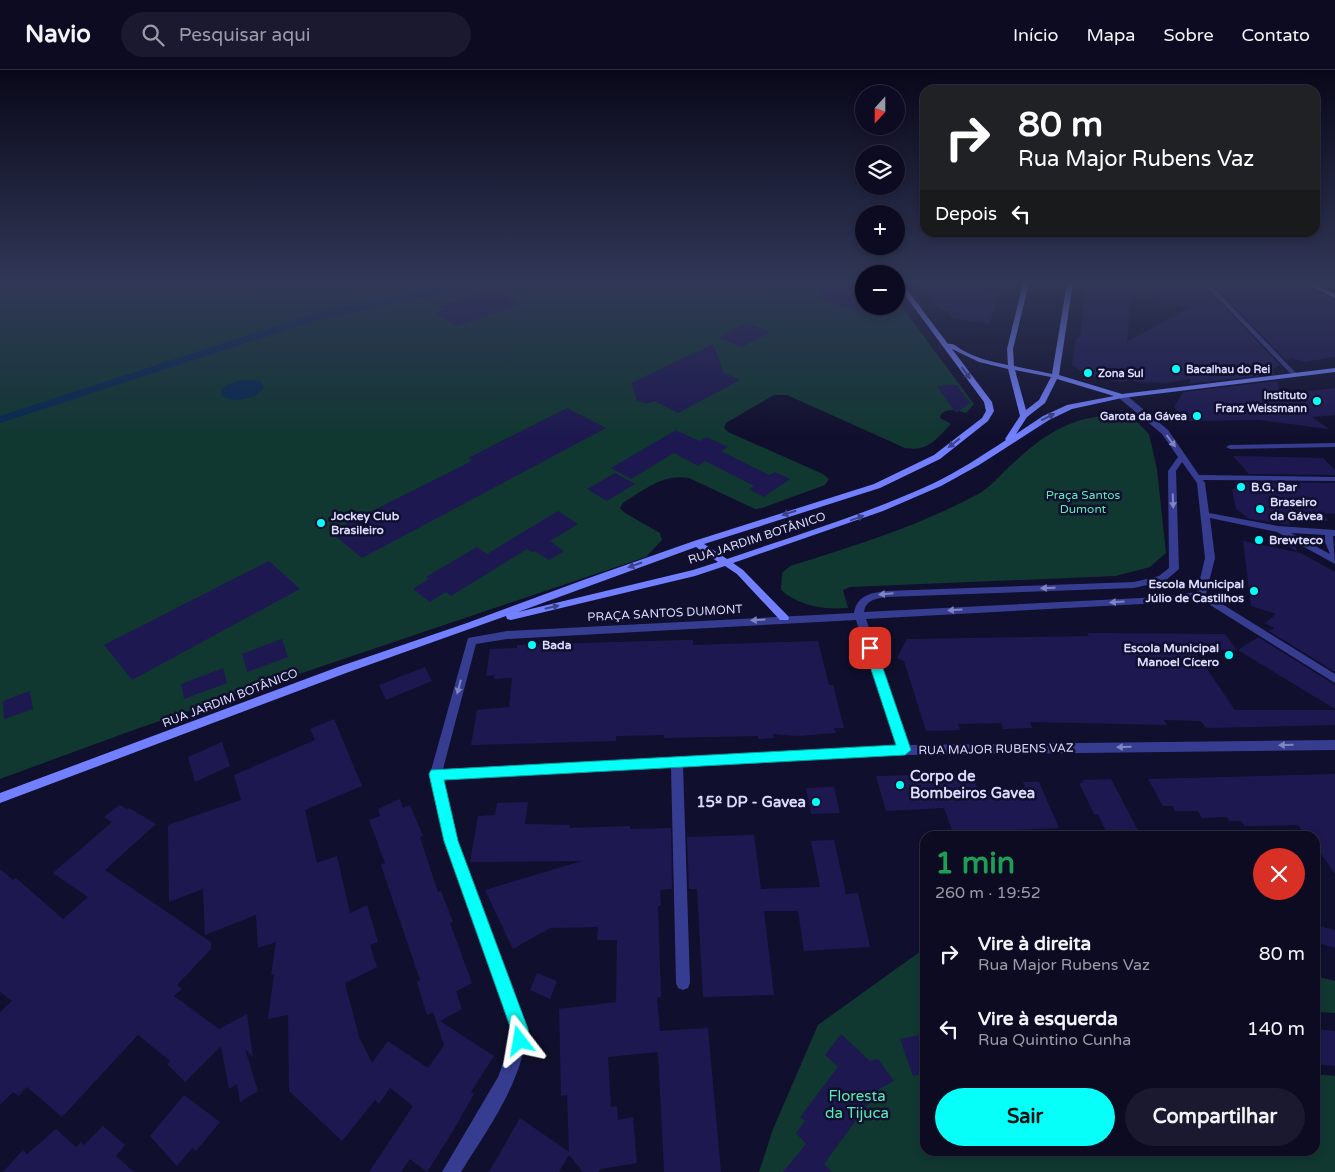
<!DOCTYPE html>
<html lang="pt">
<head>
<meta charset="utf-8">
<style>
  body { margin:0; font-family:"Varela Round",sans-serif; background:#1a192f; color:#f1f3f6; height:100vh; display:flex; flex-direction:column; font-size:19px; white-space:nowrap }
  * { box-sizing:border-box; margin:0 }
  p { font-size:16px; color:#9a9ba5 }
  .icon { flex:none; width:28px; height:28px; fill:none; stroke:currentColor; stroke-width:2; stroke-linecap:round; stroke-linejoin:round }
  .map { position:relative; flex:1; overflow:hidden }
  .side { position:absolute; left:920px; top:761px; width:400px; height:325px; display:flex; flex-direction:column; background:#0c0b22; border-radius:15px; box-shadow:0 2px 8px #0003,0 0 0 1px #2c2b40 }
  .side>* { flex:none }
  .top-card { position:absolute; left:920px; top:15px; width:400px; height:152px; border-radius:15px; box-shadow:0 2px 8px #0003,0 0 0 1px #2c2b40; background:#202124; color:#fff; overflow:hidden }
  .needle { width:32px; rotate:201deg }
  .fabs { position:absolute; left:855px; top:15px; display:grid; gap:10px }
  .fabs a { display:grid; place-items:center; width:50px; height:50px; border-radius:50%; background:#0c0b22; box-shadow:0 2px 8px #0003,0 0 0 1px #2c2b40; font-size:25px }
  .pin { position:absolute; display:grid; place-items:center; width:42px; height:42px; color:#fff; margin:-21px; border-radius:10px; box-shadow:0 2px 8px #0006 }
  .me { position:absolute; width:55px; margin:-28px; rotate:346deg; stroke-linejoin:round; filter:drop-shadow(0 0 4px #0008) }
  .turn { display:flex; align-items:center; gap:18px; height:105px; padding:0 15px; font-size:22px }
  .turn .icon { width:65px; height:65px; stroke-width:2.5 }
  .turn b { display:block; font-size:35px; line-height:42px }
  .then { display:flex; align-items:center; height:48px; padding:0 15px; background:#0003; gap:10px; font-size:19px }
  .round { display:grid; place-items:center; flex:none; width:52px; height:52px; border-radius:26px; background:#1a192f }
  .overview { display:flex; align-items:center; justify-content:space-between; height:85px; padding:0 15px }
  h1 { font-size:30px; font-weight:700; line-height:38px; color:#1e9e55 }
  .action { display:flex; gap:10px; margin-top:auto; padding:10px 15px }
  .action a { flex:1; height:58px; border-radius:30px; background:#07fff9; color:#111; font-size:20px; font-weight:700; line-height:58px; text-align:center }
  .action a+a { background:#1a192f; color:#f1f3f6 }
  ul { padding:0; list-style:none }
  li { display:flex; align-items:center; gap:15px; height:75px; padding:0 15px }
  li div { flex:1 }
  li b { display:block; font-size:19px }
  li em { font-style:normal }
  header { display:flex; align-items:center; gap:30px; box-sizing:border-box; height:70px; padding:0 25px; background:#0c0b22; border-bottom:1px solid #2c2b40 }
  header strong { font-size:24px }
  nav { display:flex; gap:28px; margin-inline-start:auto; font-size:18px }
  .search { width:350px; height:45px; background:#1a192f; display:flex; align-items:center; gap:12px; box-sizing:border-box; padding:0 18px; border-radius:28px; color:#9a9ba5; font-size:19px }
  .map>svg:first-child { display:block }
  .green { fill:#113731 }
  .water { fill:#06294f }
  .building { fill:#1d1950; fill-rule:evenodd }
  .lines { fill:none; stroke-linecap:round; stroke-linejoin:round }
  .street { fill:#363d90; fill-rule:evenodd }
  .secondary { fill:#7280ff; fill-rule:evenodd }
  .oneway { fill:#3c428c }
  .oneway2 { fill:#8084c2 }
  .route { fill:#07fff9; stroke:#05a6a2 }
  .poi-dot { fill:#07fff9; stroke:#100f2d; stroke-width:2 }
  .labels { text-anchor:middle; stroke-width:5; stroke-linejoin:round; paint-order:stroke }
  .far-poi-label { font-size:11px; font-weight:bold; fill:#dbdbff; stroke:#100f2d; text-anchor:start }
  .poi-label { font-size:12px; font-weight:bold; fill:#dbdbff; stroke:#100f2d; text-anchor:start }
  .park-label { font-size:12px; fill:#5aebb5; stroke:#100f2d }
  .street-label { font-size:12px; fill:#dbdbff; stroke:#100f2d }
  .near-poi-label { font-size:15px; font-weight:bold; fill:#dbdbff; stroke:#100f2d; text-anchor:start }
  .near-park-label { font-size:15px; fill:#5aebb5; stroke:#100f2d }
</style>
</head>
<body>
<header>
<strong>Navio</strong>
<div class="search"><svg class="icon" aria-label="search" viewBox="0 0 24 24"><circle cx="10" cy="10" r="6"/><path d="M15 15l6 6"/></svg>Pesquisar aqui</div>
<nav><a>Início</a><a>Mapa</a><a>Sobre</a><a>Contato</a></nav>
</header>
<div class="map">
<svg width="1335" height="1102" viewBox="0 0 1335 1102">
  <rect width="100%" height="100%" fill="#100f2d"/>
  <path class="green" d="M0,213H864V236H896V229L974,334L966,343C956,340 949,338 941,344L940,348L951,354C936,369 929,382 905,378L787,325H774L726,353L724,358L728,362L823,404L829,409L825,415L762,438L755,439L689,408C663,404 644,420 623,433L620,438L625,443L660,463L662,470L646,487L139,658L0,709Z
    M1117,345L1134,349L1149,364L1157,399L1166,483L1150,497L1116,506L850,517L843,520L848,538C824,540 799,536 781,520L782,503L790,496C854,476 919,456 978,424C990,418 1000,405 1010,396C1043,365 1070,346 1117,345Z
    M925,878V1081H1315V1004L1335,1006V1102H759L773,1059L818,955Z
    M1315,906L1335,911V943L1315,942Z"/>
  <path class="water" d="M469,213H500L403,231L314,251L0,353V346L307,246L335,238Z
    M242,310L260,311L264,317C257,330 234,333 221,326V320L229,314Z"/>
  <path class="building" d="M859,213L864,221V242L825,231L816,214Z
    M1086,213H1197L1211,223L1280,295L1273,299L1274,304L1188,314L1191,309L1166,313L1135,312L1132,309L1121,312L1088,305L1072,295L1076,269L1080,266ZM1131,228L1190,237L1127,272Z
    M1208,213H1302L1335,230V287L1304,292L1291,288L1287,291L1217,219Z
    M978,214L986,224L1002,218L989,254L953,248L948,241L940,239L921,216Z
    M487,221L493,224L498,222L520,234L457,256L435,243L444,240L437,237Z
    M747,253L770,262L742,277L719,268Z
    M713,274L724,303L740,310L678,343L655,331L647,333L637,331L631,313Z
    M1277,311L1281,324L1335,318V345L1312,347L1329,359L1259,350L1186,351L1174,337L1183,322Z
    M957,315L970,333L956,343L937,316Z
    M567,338L606,358L362,488L330,462L472,391L468,388Z
    M676,360L699,371L707,367L728,377L721,381L769,405L775,402L790,409L764,427L749,419L754,416L705,391L698,396L674,383L631,409L611,398Z
    M1233,386L1323,388L1335,400V405L1249,404Z
    M615,403L635,414L607,431L587,419Z
    M1234,412L1335,413V444L1322,443L1329,451L1288,450L1290,455L1249,449L1236,439L1232,419H1239Z
    M558,441L578,454L550,471L564,481L549,490L535,481L532,482L527,479L451,526L446,522L430,532L413,519L429,509L426,507L477,477L487,484Z
    M1269,462L1295,474L1297,482Z
    M1243,471L1301,483L1335,502V602L1269,561L1274,558L1265,553L1276,544L1251,536Z
    M269,491L300,519L132,610L104,575Z
    M1087,563L1225,564L1237,580H1194L1235,640H1335V655L1206,658L1201,651L1164,650L1167,655L1030,652L1032,658L1003,659L1001,653L958,654L960,660L926,661L904,591L897,588L907,569L1089,566Z
    M1258,567L1335,615V639L1238,580Z
    M282,569L288,587L247,602L242,584Z
    M685,570H693V575L818,571L829,615H833L844,658H834L836,663L797,666L773,664L774,668L758,669V666L664,668V665L616,666V671L471,675L477,640L509,637L512,608L494,609V605L486,606L490,579L517,578V575Z
    M425,597L432,611L386,630L379,615Z
    M223,598L227,613L184,629L181,614Z
    M30,621L33,639L4,649L3,631Z
    M334,649L362,716L305,740L317,793L337,786L350,843L367,835L378,872L370,875L377,897L345,913L359,967L372,993L388,971L428,998L444,975L433,942L427,945L417,912L420,910L381,795L385,793L369,750L380,746L378,739L400,729L403,738L410,735L423,766L420,767L438,822L441,821L453,852L450,853L472,913L456,921L462,939L440,951L494,986L471,1022L474,1024L453,1061L427,1102L410,1089L401,1102H369L413,1036L390,1018L379,1034L375,1030L342,1071L289,1021L288,945L268,949L274,904L271,905L276,872L258,878L256,845L205,865L203,819L169,832L168,755L241,730L234,705L315,670L310,659Z
    M222,672L230,696L195,712L188,687Z
    M1335,704V804L1319,781H1315V766H1306L1298,755L1245,756L1241,751H1229L1227,747L1202,748L1198,741H1175L1173,736H1163L1148,709Z
    M916,705L918,709L973,706L978,720L1014,719L1025,717L1023,712H1039L1059,758L972,762L974,766H954L944,738L886,741L876,706Z
    M1111,709L1141,766H1108L1098,744H1094L1079,713L1084,712L1083,710Z
    M834,717L840,743L811,744L806,718Z
    M528,732L525,754L570,755L569,758L630,756V759L671,758L672,819L660,820L661,836H658L661,927L657,928L660,961L708,958L721,1102H664L658,982L608,987L611,1037L617,1036L618,1050L633,1047L637,1093L601,1099L598,1102H583L569,1085L559,1102H489L520,1048L569,1082L567,1025L561,1026L559,939L616,932L617,870H597L598,857L550,858L513,879L485,820L582,791L470,792L478,746L495,745L497,733Z
    M119,735L127,739L129,738L156,754L105,800L211,872V879L177,915L182,919L174,926L219,959L247,944L253,987L245,979L258,1021L240,1032L237,1014L229,1019L221,976L185,1012L167,994L170,991L138,965L62,1047L27,1017L18,1026L13,1022L0,1035V942L12,931L0,922V799L13,810L16,808L63,849L88,827L53,803L112,752L104,747Z
    M754,765L761,819L820,817L811,771L834,770L846,824L858,823L870,877L804,881L798,841H764L774,925L703,927L697,819H689L687,767Z
    M1315,855L1335,860V878L1315,872Z
    M537,903L557,911L550,929L530,920Z
    M1315,959L1335,961V996L1315,994Z
    M841,964L870,991L878,989L894,1011L879,1019L824,1094L832,1102H783L806,1074L796,1063L805,1051L800,1047L838,997L825,985Z
    M925,964V1003L913,1006L900,969Z
    M184,1025L220,1052L196,1081L192,1078L177,1096L150,1066Z
    M103,1056L125,1075L116,1086L134,1102H3L23,1080L27,1084L56,1059L76,1077L81,1072L84,1075Z"/>
  <g class="lines">
    <path class="street" d="M1199,213H1205L1216,220L1297,304V306H1293L1212,222Z
      M1119,324H1125L1168,360L1199,405L1335,407V411L1203,410L1205,413L1209,443L1278,456L1335,460V466H1333L1335,494L1277,462L1210,448L1215,488L1206,524L1335,604V613L1199,528L1160,533L866,549L909,675L1335,670V680L905,685L683,696L690,913L688,918L683,920L678,918L676,913L671,697L443,709L457,771L527,959C523,1012 488,1058 461,1102H442L498,1007L510,975L511,959L445,771L430,704L468,568L507,561L854,543C857,525 871,523 886,521L1134,512L1159,506L1169,498L1168,401L1178,387L1162,364L1119,328ZM1182,392L1197,413L1205,488L1197,522L1160,527L864,542C866,530 875,529 886,527L1134,518L1165,511L1179,499L1176,401ZM1291,463L1325,465V472L1330,484ZM856,550L898,676L443,699L476,574L507,569Z
      M1335,373V377L1230,379L1226,377L1230,375Z"/>
    <path class="secondary" d="M896,213H902L948,274C954,273 957,277 962,280C976,288 992,292 1008,295L1007,279L1023,213H1029L1013,279L1014,296L1052,304L1067,213H1073L1059,305L1122,324L1335,298V302L1122,328L1072,339L1049,350L979,395L941,416L883,441L733,493L743,500L788,546L789,548L788,550H780L737,504L725,496L695,506L511,550L507,549L506,546L346,603L0,733V723L338,597L467,553L586,509L694,471L874,414L934,385L982,348L986,341L984,332ZM952,279L979,292L1008,299L1020,346L1005,369L1006,370C983,385 959,401 934,413C867,444 796,465 727,489L704,474L880,418L940,389L988,351L994,341L992,332ZM1015,300L1051,307L1039,330L1026,340ZM1057,309L1114,326L1067,335L1043,346L1016,364L1027,347L1045,333ZM696,477L718,492L693,500L518,542Z
      M1304,213H1311L1335,224V228Z"/>
  </g>
  <defs><path id="oneway-solid" d="M-6-.8H1V-3.2L6.5 0L1 3.2V.8H-6Z" transform="scale(1.25)"/></defs>
  <g class="oneway">
    <use href="#oneway-solid" transform="translate(966 303) rotate(53)"/>
    <use href="#oneway-solid" transform="translate(1048 347) rotate(-27)"/>
    <use href="#oneway-solid" transform="translate(954 373) rotate(142)"/>
    <use href="#oneway-solid" transform="translate(789 443) rotate(162)"/>
    <use href="#oneway-solid" transform="translate(857 448) rotate(-20)"/>
    <use href="#oneway-solid" transform="translate(635 495) rotate(161)"/>
    <use href="#oneway-solid" transform="translate(552 537) rotate(-13)"/>
  </g>
  <g class="oneway2">
    <use href="#oneway-solid" transform="translate(1171 371) rotate(53)"/>
    <use href="#oneway-solid" transform="translate(1173 431) rotate(88)"/>
    <use href="#oneway-solid" transform="translate(1048 518) rotate(178)"/>
    <use href="#oneway-solid" transform="translate(886 524) rotate(175)"/>
    <use href="#oneway-solid" transform="translate(1117 532) rotate(177)"/>
    <use href="#oneway-solid" transform="translate(955 540) rotate(177)"/>
    <use href="#oneway-solid" transform="translate(758 550) rotate(177)"/>
    <use href="#oneway-solid" transform="translate(459 617) rotate(105)"/>
    <use href="#oneway-solid" transform="translate(1286 675) rotate(179)"/>
    <use href="#oneway-solid" transform="translate(1124 677) rotate(179)"/>
  </g>
  <linearGradient id="sky" x2="0" y2="1"><stop stop-color="#090819"/><stop offset="0.58" stop-color="#313757"/><stop offset="1" stop-color="#313757" stop-opacity="0"/></linearGradient>
  <rect width="1335" height="367" fill="url(#sky)"/>
  <path class="route" d="M870,574L876,578L911,680L905,685L444,710L458,771L528,959L529,971L527,977L520,980L514,977L511,959L444,771L429,704L431,700L896,675L864,578Z"/>
  <g class="poi-dot">
    <circle cx="1176" cy="299" r="5"/>
    <circle cx="1088" cy="303" r="5"/>
    <circle cx="1317" cy="331" r="5"/>
    <circle cx="1197" cy="346" r="5"/>
    <circle cx="1241" cy="417" r="5"/>
    <circle cx="1260" cy="439" r="5"/>
    <circle cx="321" cy="453" r="5"/>
    <circle cx="1259" cy="470" r="5"/>
    <circle cx="1254" cy="521" r="5"/>
    <circle cx="532" cy="575" r="5"/>
    <circle cx="1229" cy="585" r="5"/>
    <circle cx="900" cy="715" r="5"/>
    <circle cx="816" cy="732" r="5"/>
  </g>
  <g class="labels">
    <g class="far-poi-label">
      <text x="1186" y="303">Bacalhau do Rei</text>
      <text x="1098" y="307">Zona Sul</text>
      <text x="1307" y="329" text-anchor="end">Instituto<tspan x="1307" dy="13">Franz Weissmann</tspan></text>
      <text x="1187" y="350" text-anchor="end">Garota da Gávea</text>
    </g>
    <g class="poi-label">
      <text x="1251" y="421">B.G. Bar</text>
      <text x="1270" y="436">Braseiro<tspan x="1270" dy="14">da Gávea</tspan></text>
      <text x="331" y="450">Jockey Club<tspan x="331" dy="14">Brasileiro</tspan></text>
      <text x="1269" y="474">Brewteco</text>
      <text x="1244" y="518" text-anchor="end">Escola Municipal<tspan x="1244" dy="14">Júlio de Castilhos</tspan></text>
      <text x="542" y="579">Bada</text>
      <text x="1219" y="582" text-anchor="end">Escola Municipal<tspan x="1219" dy="14">Manoel Cícero</tspan></text>
    </g>
    <g class="park-label">
      <text x="1083" y="429">Praça Santos<tspan x="1083" dy="14">Dumont</tspan></text>
    </g>
    <g class="street-label">
      <text transform="translate(757 468) rotate(-18)" y="4">RUA JARDIM BOTÂNICO</text>
      <text transform="translate(665 543) rotate(-3)" y="4">PRAÇA SANTOS DUMONT</text>
      <text transform="translate(230 628) rotate(-21)" y="4">RUA JARDIM BOTÂNICO</text>
      <text transform="translate(996 679) rotate(-1)" y="4">RUA MAJOR RUBENS VAZ</text>
    </g>
    <g class="near-poi-label">
      <text x="910" y="711">Corpo de<tspan x="910" dy="17">Bombeiros Gavea</tspan></text>
      <text x="806" y="737" text-anchor="end">15º DP - Gavea</text>
    </g>
    <g class="near-park-label">
      <text x="857" y="1031">Floresta<tspan x="857" dy="17">da Tijuca</tspan></text>
    </g>
  </g>
</svg>
<div class="fabs">
<a><svg class="needle" viewBox="-14 -14 28 28"><path d="M0-13l5 13h-10z" fill="#e53935"/><path d="M0 13l5-13h-10z" fill="#9a9ba5"/></svg></a>
<a><svg class="icon" aria-label="layers" viewBox="0 0 24 24"><path d="M12 4l9 5-9 5-9-5zM3 14l9 5 9-5"/></svg></a>
<a>+</a>
<a>−</a>
</div>
<div class="pin" style="left:870px;top:578px;background:#d93025"><svg class="icon" aria-label="arrive" viewBox="0 0 24 24"><path d="M6 21V4h12l-3 4 3 4H6"/></svg></div>
<svg class="me" style="left:520px;top:971px" viewBox="-20 -20 40 40"><path d="M0-17L14 15 0 8-14 15z" fill="#07fff9" stroke="#fff" stroke-width="4"/></svg>
<div class="top-card">
<div class="turn"><svg class="icon" aria-label="right" viewBox="0 0 24 24"><path d="M7 20v-9h11M14 6l5 5-5 5"/></svg><div><b>80 m</b>Rua Major Rubens Vaz</div></div>
<div class="then">Depois<svg class="icon" aria-label="left" viewBox="0 0 24 24"><path d="M17 20v-9H6M10 6l-5 5 5 5"/></svg></div>
</div>
<section class="side">
<div class="overview"><div><h1>1 min</h1><p>260 m · 19:52</p></div><a class="round" style="background:#d93025;color:#fff"><svg class="icon" aria-label="close" viewBox="0 0 24 24"><path d="M6 6l12 12M18 6L6 18"/></svg></a></div>
<ul>
<li><svg class="icon" aria-label="right" viewBox="0 0 24 24"><path d="M7 20v-9h11M14 6l5 5-5 5"/></svg><div><b>Vire à direita</b><p>Rua Major Rubens Vaz</p></div><em>80 m</em></li>
<li><svg class="icon" aria-label="left" viewBox="0 0 24 24"><path d="M17 20v-9H6M10 6l-5 5 5 5"/></svg><div><b>Vire à esquerda</b><p>Rua Quintino Cunha</p></div><em>140 m</em></li>
</ul>
<div class="action"><a>Sair</a><a>Compartilhar</a></div>
</section>
</div>
</body>
</html>
